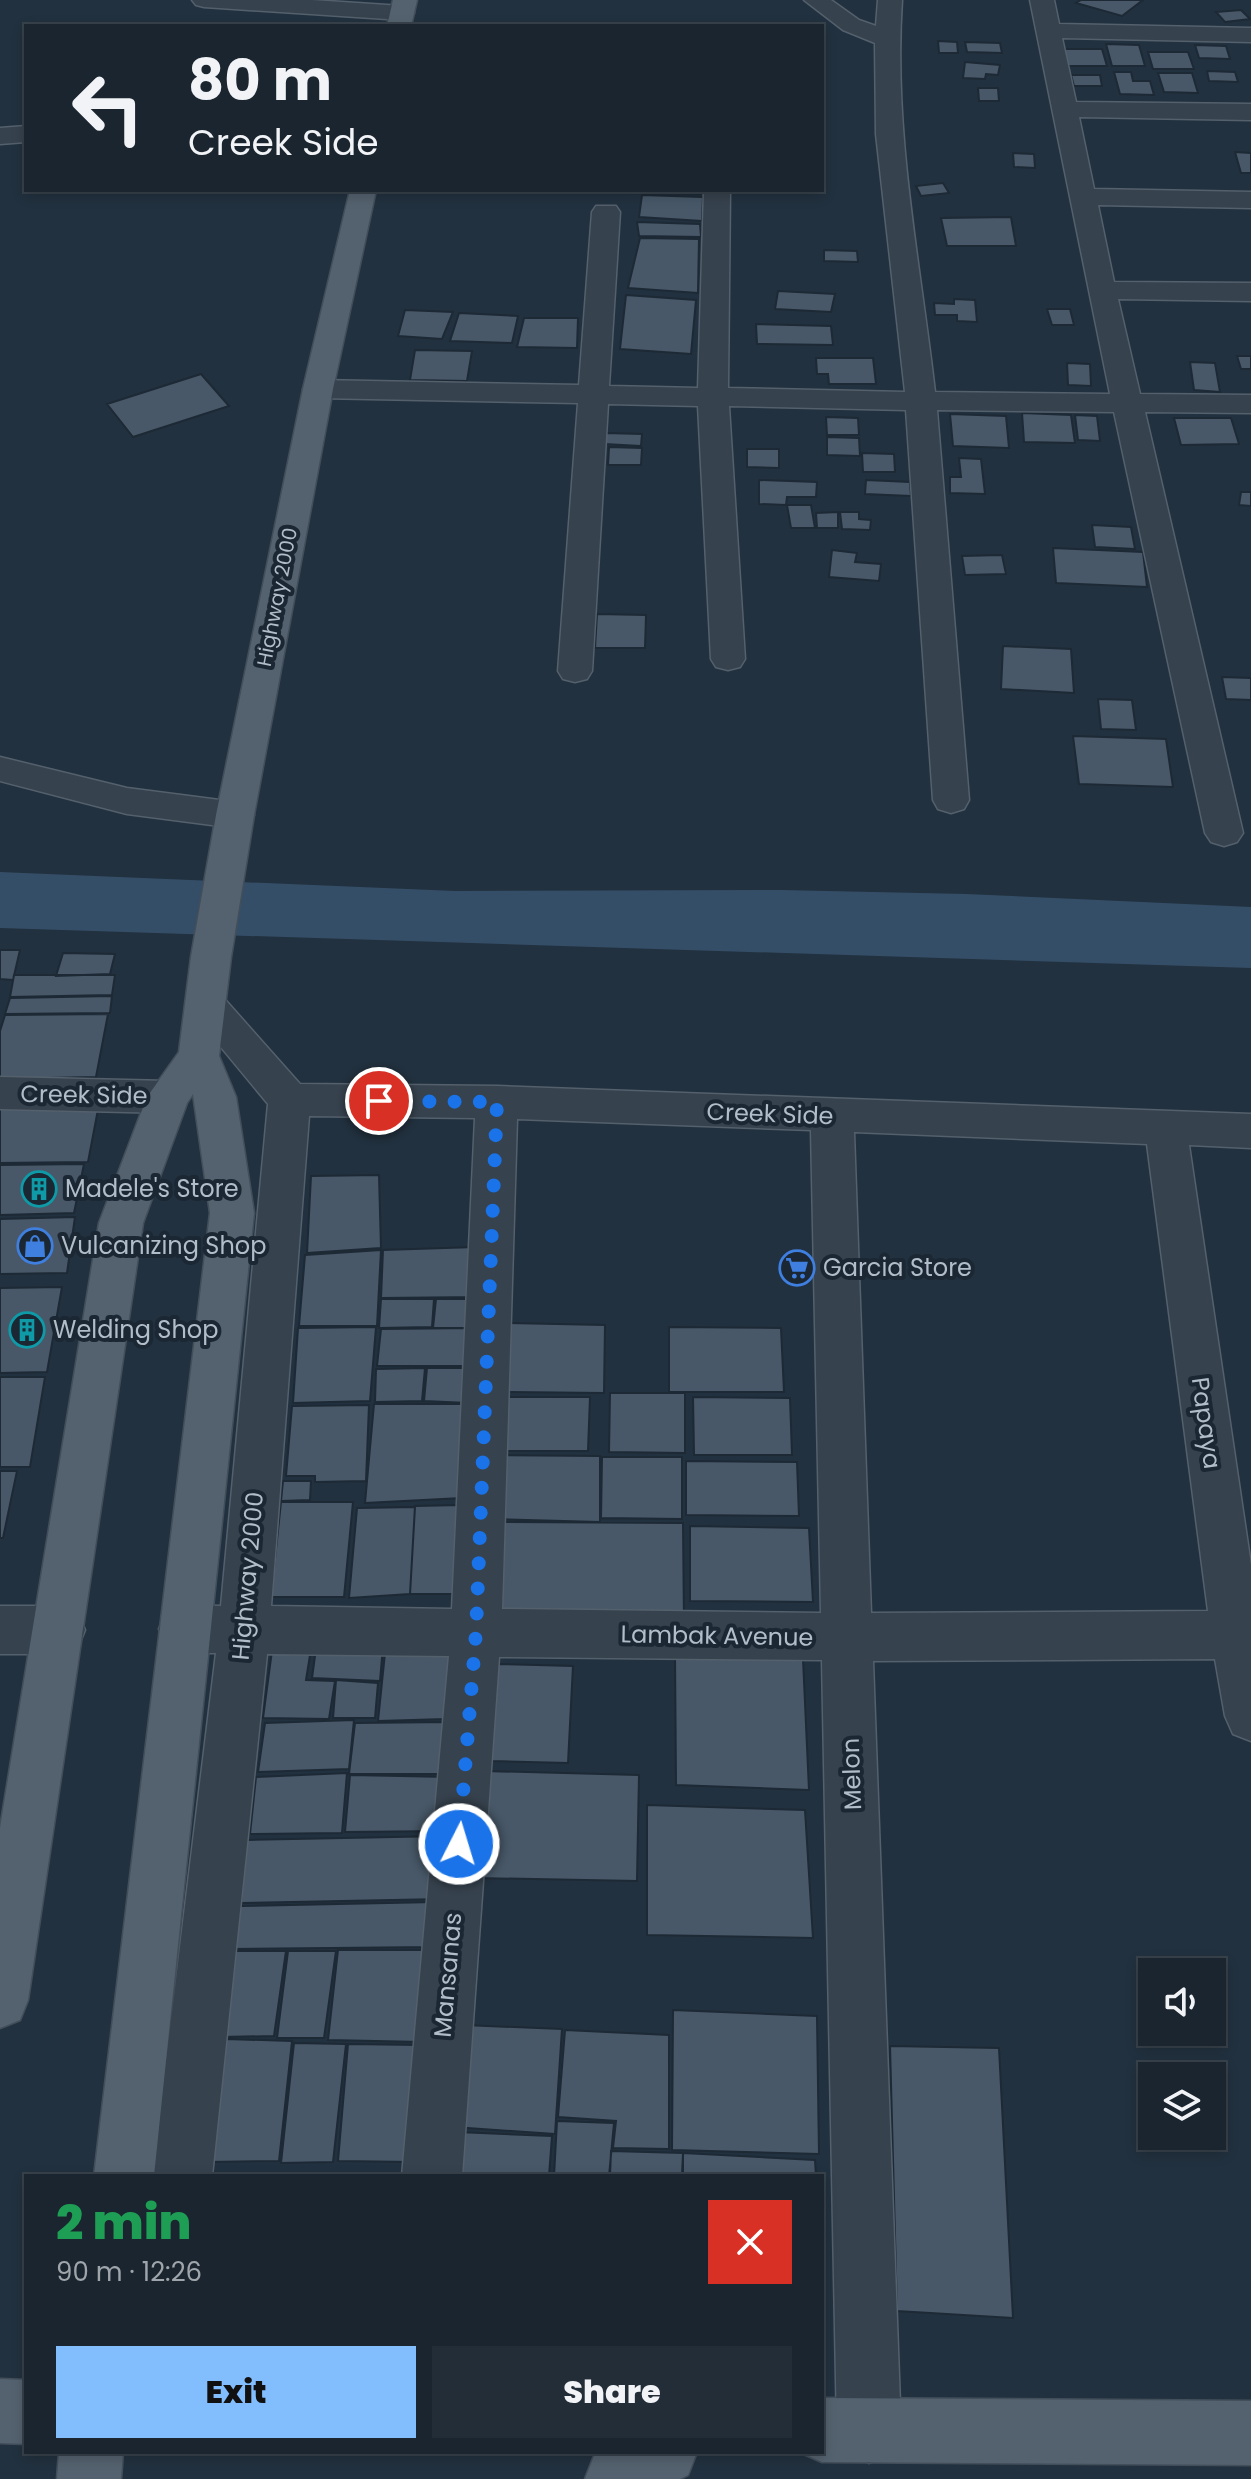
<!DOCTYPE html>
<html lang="en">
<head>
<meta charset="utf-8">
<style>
  body { margin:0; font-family:Poppins,sans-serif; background:#232d37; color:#f1f3f6; height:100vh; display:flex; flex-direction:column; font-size:30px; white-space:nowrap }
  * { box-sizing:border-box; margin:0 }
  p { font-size:26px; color:#9fa5aa }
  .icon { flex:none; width:44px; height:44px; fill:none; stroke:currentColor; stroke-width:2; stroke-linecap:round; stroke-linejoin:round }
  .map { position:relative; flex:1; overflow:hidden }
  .side { position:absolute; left:24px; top:2174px; width:800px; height:280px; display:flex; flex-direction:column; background:#1a252f; border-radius:0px; box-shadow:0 4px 12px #0003,0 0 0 2px #38424b }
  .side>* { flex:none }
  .guide { position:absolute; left:24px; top:24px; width:800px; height:168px; border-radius:0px; box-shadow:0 4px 12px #0003,0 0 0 2px #38424b; background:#1a252f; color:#f1f3f6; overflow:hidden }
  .buttons { position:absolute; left:1138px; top:1958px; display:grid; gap:16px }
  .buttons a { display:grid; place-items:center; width:88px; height:88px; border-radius:0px; background:#1a252f; box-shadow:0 4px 12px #0003,0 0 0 2px #38424b; font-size:40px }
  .pin { position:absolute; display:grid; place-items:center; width:68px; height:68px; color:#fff; margin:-34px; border:4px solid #fff; border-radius:50%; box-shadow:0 2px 8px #0007 }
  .me { position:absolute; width:88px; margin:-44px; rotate:5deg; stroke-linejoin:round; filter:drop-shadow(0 0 6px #0008) }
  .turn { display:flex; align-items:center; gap:28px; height:168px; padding:0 32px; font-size:36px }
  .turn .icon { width:104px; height:104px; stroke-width:2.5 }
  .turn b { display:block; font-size:56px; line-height:68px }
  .round { display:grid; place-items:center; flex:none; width:84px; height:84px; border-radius:0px; background:#232d37 }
  .summary { display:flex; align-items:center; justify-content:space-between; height:136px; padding:0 32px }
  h1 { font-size:48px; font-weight:800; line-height:60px; color:#1e9e55 }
  .action { display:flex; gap:16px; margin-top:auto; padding:16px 32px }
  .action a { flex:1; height:92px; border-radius:0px; background:#82bdfe; color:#111; font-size:32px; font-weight:800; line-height:92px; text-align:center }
  .action a+a { background:#232d37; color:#f1f3f6 }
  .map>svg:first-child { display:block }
  .water { fill:#354e67 }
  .building { fill:#485868; stroke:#1d2935; stroke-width:2 }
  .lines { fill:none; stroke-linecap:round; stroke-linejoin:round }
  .minor-casing { stroke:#54606c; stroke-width:3 }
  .major-casing { stroke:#424e5a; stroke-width:3 }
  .minor { fill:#36424e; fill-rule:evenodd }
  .major { fill:#54626f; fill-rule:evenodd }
  .route { stroke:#1a73e8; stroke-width:14; stroke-dasharray:0 25.2 }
  .labels { text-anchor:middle; stroke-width:8; stroke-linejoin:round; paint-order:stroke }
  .far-street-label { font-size:20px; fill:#b2bdca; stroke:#1b2733 }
  .street-label { font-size:24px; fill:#b2bdca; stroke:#1b2733 }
  .poi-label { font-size:24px; fill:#b2bdca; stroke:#1b2733; text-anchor:start }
</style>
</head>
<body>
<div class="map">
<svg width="1251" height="2479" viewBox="0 0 1251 2479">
  <rect width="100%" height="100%" fill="#22313f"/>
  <path class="water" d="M0,872L455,891L781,890L966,894L1251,907V968L0,928Z"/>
  <path class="building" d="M1081,0H1143L1122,16L1076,3Z
    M1241,10L1250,19L1225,22L1216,12Z
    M938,41L957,42L958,53H939Z
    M965,42L1000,43L1002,53L967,52Z
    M1106,44L1139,45L1145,66H1112Z
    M1195,45L1226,46L1230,59L1199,58Z
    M1061,49H1102L1107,66H1066Z
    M1148,52H1188L1194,69H1153Z
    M965,62L1000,65L998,75L986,74L985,79L963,78Z
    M1207,71L1235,72L1238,82L1209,81Z
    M1114,72H1131L1133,81H1150L1154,95L1120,94Z
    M1158,73H1192L1198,93L1164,92Z
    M1071,75H1100L1102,86H1074Z
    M978,88H998L999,101H979Z
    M1235,152L1251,153V173H1241Z
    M1013,153L1034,154L1035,168L1014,167Z
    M943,183L949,193L921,196L916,186Z
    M630,190H703V194L629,193Z
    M642,195L703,197L702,221L639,217Z
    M1011,217L1016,246H947L941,218Z
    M637,222L700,224L701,237L639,236Z
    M640,238L699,239L698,293L628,288Z
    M824,250L857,251L858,262L824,261Z
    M778,291L835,294L831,312L775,309Z
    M626,295L696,300L691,354L620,349Z
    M954,299L975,300L977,322L957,321V315H935L934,303L954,304Z
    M1047,309H1070L1074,325H1052Z
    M405,310L453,312L442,339L398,336Z
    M459,313L518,316L512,343L450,341Z
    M524,318H578L577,348L517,347Z
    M756,324L831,326L833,345L757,344Z
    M415,350L472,351L467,381L410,380Z
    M1237,356H1251V369H1241Z
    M816,358H873L876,384H829L828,374H817Z
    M1190,362L1215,363L1220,392L1194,390Z
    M1067,363L1090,364L1091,386L1068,385Z
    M201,374L229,406L133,437L107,404Z
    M1022,413L1071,415L1075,443L1024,442Z
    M950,414L1006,416L1009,448L953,446Z
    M1075,415L1097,416L1100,441L1078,440Z
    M826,417L858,418L859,435H827Z
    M1174,418H1231L1239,444L1181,445Z
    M605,433L642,434L641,446L604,444Z
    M827,437L859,438L860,456L827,455Z
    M609,447L642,448L641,465H608Z
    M747,449H779V468L747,467Z
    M862,453L894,454L895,472H863Z
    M959,458L981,459L985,494L950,493V477H961Z
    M759,480L817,482L816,497H787L786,505L759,504Z
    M866,480L910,482L911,496L865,494Z
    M1241,492H1251V506L1239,505Z
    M787,505H811L815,528H791Z
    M838,512V528H817L816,513Z
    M840,512H859V519L871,520L870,530L842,529Z
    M1092,525L1131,527L1135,549L1095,547Z
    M1053,548L1143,552L1147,587L1056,583Z
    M832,550L857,553L855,562L881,564L879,581L829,577Z
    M1002,555L1006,574L965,575L962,556Z
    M597,614L646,615L645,648H595Z
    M1003,646L1071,649L1074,693L1001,689Z
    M1222,677L1251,678V700L1226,699Z
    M1098,699L1132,700L1136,730L1101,729Z
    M1073,736L1166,739L1173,787L1079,784Z
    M0,950H20L13,980L0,979Z
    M63,953L115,954L110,974L56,976Z
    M14,975H115L112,995L10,997Z
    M112,996L110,1013L5,1014L10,998Z
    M108,1014L96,1077L0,1079V1031L5,1015Z
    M100,1099L88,1162L0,1163V1100Z
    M84,1164L74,1213L0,1215V1165Z
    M379,1175L381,1248L307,1253L311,1176Z
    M75,1217L67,1273L0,1274V1219Z
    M476,1247L480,1297L381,1298L383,1250Z
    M381,1250L377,1326H299L305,1255Z
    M62,1287L47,1372L0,1373V1288Z
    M381,1299H434L432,1327L379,1328Z
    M436,1299H479L476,1328H433Z
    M505,1323L605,1325L604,1393L502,1392Z
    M376,1327L370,1401L293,1403L298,1328Z
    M669,1327L781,1328L784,1392H669Z
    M477,1328L472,1366H377L381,1329Z
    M425,1368L422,1401L375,1402L376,1369Z
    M427,1368H472L468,1403L424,1401Z
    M0,1377H45L30,1467H0Z
    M610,1393H685V1453L609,1452Z
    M498,1397H590L588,1451H495Z
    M693,1397L790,1398L792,1455H694Z
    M374,1404H467L462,1498L365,1503Z
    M369,1405L366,1481L315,1482V1476H286L292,1406Z
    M491,1455L600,1456V1522L489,1519Z
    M602,1457H682V1519L601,1518Z
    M686,1461L797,1462L799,1516L686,1515Z
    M0,1471H17L3,1538H0Z
    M283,1481H311L310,1500L281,1501Z
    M281,1502H353L344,1597H271Z
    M461,1505L457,1594H410L415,1506Z
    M415,1507L410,1594L349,1598L357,1508Z
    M493,1522L683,1523L684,1621L488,1620Z
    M690,1526L809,1528L813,1602L690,1601Z
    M317,1641L383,1646L380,1681L312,1678Z
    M273,1643H312L306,1680L335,1681L329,1719L263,1718Z
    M385,1653L451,1655L446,1719L378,1721Z
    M675,1655L803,1659L809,1790L676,1785Z
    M498,1664L573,1666L568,1763L491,1761Z
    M336,1680L378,1683L375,1718H333Z
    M354,1720L349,1769L258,1772L265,1723Z
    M450,1722L449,1774H349L355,1723Z
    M484,1771L639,1775L637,1881L476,1878Z
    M347,1773L342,1833L250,1834L256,1777Z
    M350,1775L450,1777L446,1831L345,1832Z
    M647,1805L805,1810L813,1938L647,1935Z
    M446,1836L443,1899L241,1903L246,1840Z
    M436,1902L434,1947L233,1949L239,1906Z
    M338,1950H430L422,2042L328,2040Z
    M233,1951H286L274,2036L221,2037Z
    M288,1951H336L324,2038H277Z
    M673,2010L817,2016L819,2154L672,2150Z
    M464,2025L562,2029L555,2134L453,2127Z
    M565,2030L669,2035V2149L613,2148L616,2121L558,2117Z
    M226,2039L292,2041L279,2161L207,2162Z
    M294,2043L346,2044L333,2162L281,2163Z
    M348,2044L420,2045L412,2162L338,2161Z
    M890,2046L999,2048L1013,2318L897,2311Z
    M557,2121L614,2123L609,2176H554Z
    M457,2132L552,2136L549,2176H452Z
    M611,2151L683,2153L682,2176H610Z
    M683,2153L815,2160L816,2176H683Z"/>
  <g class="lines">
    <defs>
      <path id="minor" d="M192,0H312L402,6L410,8L414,13L410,18L402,20L204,7L196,5Z
        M804,0H831L859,20L876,26L878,0H902C893,132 920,261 935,392L1110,394L1030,0H1054L1059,24L1251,28V42L1062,38L1076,102L1251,104V120L1079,117L1094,189L1251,192V208L1098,205L1114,282L1251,283V301L1118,299L1140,394L1251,395V413L1145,412L1243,833L1237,842L1224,846L1211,842L1205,833L1114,412L937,410L969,800L964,809L951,813L938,809L933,800L906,410L729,406L745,659L740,667L728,670L716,667L711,659L698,406L608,404L592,671L587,679L575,682L563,679L558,671L578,403L318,398L307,395L303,389L307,383L318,380L579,385L592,212L596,206H616L620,212L609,386L698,388L704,190H730L728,388L905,392L876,134L875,43L843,30Z
        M26,126V142L0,144V128Z
        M0,757L127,788L235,802L248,806L254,815L248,824L235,828L127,814L0,781Z
        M207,991L221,995L300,1084L497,1086L1251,1114V1148L1189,1145L1251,1565V1741L1233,1734L1225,1716L1215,1659L873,1661L901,2431L891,2453L869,2463L847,2453L837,2431L822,1660L499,1657L462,2176H402L449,1656L267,1654L212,2176H152L216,1653H184L166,1646L159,1629L166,1612L184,1605L221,1606L268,1104L187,1006L193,995ZM309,1116L475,1118L452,1609L271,1606ZM517,1119L811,1130L821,1613L502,1609ZM854,1132L1147,1144L1208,1611L871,1613Z
        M0,1077L168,1081L183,1086L189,1097L183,1108L168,1113L0,1109Z
        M0,1606H60L78,1613L85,1630L78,1647L60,1654H0Z"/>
      <path id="major" d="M393,0H417L411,26H387Z
        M350,190H376L333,389L254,815L231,957L219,1056L236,1097L254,1213L154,2176H94L210,1213L193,1094L187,1103L143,1223L28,2000L20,2020L0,2028V1828L99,1223L147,1097L179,1052L191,957L216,815L303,389Z
        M0,2379L26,2380V2444L0,2443Z
        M822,2398L1251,2401V2465L822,2462L799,2452H822Z
        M59,2452H123L121,2479H57Z
        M602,2452H697L688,2475L680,2479H585L594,2456Z"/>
    </defs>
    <use href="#minor" class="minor-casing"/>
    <use href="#major" class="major-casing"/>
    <use href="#minor" class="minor"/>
    <use href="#major" class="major"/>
  </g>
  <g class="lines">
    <path class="route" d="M379,1101L497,1102L476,1632L459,1844"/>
  </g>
  <defs>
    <symbol id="building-ring" viewBox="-11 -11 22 22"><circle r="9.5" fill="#1b2733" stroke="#0f9aa8" stroke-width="1.5"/><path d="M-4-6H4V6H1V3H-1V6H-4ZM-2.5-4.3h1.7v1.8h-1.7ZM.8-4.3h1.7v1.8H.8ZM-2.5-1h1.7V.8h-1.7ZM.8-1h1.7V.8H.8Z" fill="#0f9aa8"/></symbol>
    <symbol id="shop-ring" viewBox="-11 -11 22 22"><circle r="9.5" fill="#1b2733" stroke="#3f7fe0" stroke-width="1.5"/><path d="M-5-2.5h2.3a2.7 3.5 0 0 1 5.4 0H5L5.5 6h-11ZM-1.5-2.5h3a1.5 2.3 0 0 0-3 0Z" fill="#3f7fe0"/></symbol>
    <symbol id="supermarket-ring" viewBox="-11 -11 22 22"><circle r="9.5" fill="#1b2733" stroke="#3f7fe0" stroke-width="1.5"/><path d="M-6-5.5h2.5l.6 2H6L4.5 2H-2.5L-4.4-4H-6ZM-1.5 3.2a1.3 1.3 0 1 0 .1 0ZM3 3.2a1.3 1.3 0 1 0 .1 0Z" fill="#3f7fe0"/></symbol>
  </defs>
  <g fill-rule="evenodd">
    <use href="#building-ring" x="19" y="1169" width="40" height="40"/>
    <use href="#shop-ring" x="15" y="1226" width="40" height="40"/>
    <use href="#supermarket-ring" x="777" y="1248" width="40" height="40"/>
    <use href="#building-ring" x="7" y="1310" width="40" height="40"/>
  </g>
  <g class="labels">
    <g class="far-street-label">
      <text transform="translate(277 597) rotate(-79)" y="7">Highway 2000</text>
    </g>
    <g class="street-label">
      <text transform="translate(84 1095) rotate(1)" y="8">Creek Side</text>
      <text transform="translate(770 1114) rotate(2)" y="8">Creek Side</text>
      <text transform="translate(1206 1423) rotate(82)" y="8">Papaya</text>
      <text transform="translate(248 1576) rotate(-85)" y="8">Highway 2000</text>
      <text transform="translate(717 1636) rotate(1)" y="8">Lambak Avenue</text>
      <text transform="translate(852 1774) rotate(-92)" y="8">Melon</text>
      <text transform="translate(448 1975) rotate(-85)" y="8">Mansanas</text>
    </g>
    <g class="poi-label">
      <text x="65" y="1197">Madele's Store</text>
      <text x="61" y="1254">Vulcanizing Shop</text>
      <text x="823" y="1276">Garcia Store</text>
      <text x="53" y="1338">Welding Shop</text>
    </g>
  </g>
</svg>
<div class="buttons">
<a><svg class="icon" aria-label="sound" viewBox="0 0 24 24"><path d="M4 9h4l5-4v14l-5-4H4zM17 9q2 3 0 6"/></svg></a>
<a><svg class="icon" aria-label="layers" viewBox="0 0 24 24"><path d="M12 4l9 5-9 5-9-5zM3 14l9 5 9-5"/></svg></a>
</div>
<div class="pin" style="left:379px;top:1101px;background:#d93025"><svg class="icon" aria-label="arrive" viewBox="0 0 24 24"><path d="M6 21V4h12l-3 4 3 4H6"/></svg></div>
<svg class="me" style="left:459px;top:1844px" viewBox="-20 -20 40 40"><circle r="17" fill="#1a73e8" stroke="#fff" stroke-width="3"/><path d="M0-11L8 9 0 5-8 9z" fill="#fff"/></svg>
<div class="guide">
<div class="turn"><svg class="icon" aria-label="left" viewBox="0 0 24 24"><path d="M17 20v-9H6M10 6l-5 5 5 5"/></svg><div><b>80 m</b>Creek Side</div></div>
</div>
<section class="side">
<div class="summary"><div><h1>2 min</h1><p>90 m · 12:26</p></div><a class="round" style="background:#d93025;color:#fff"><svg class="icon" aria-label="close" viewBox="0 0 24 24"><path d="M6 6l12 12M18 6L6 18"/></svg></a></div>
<div class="action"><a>Exit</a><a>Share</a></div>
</section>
</div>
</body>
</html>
